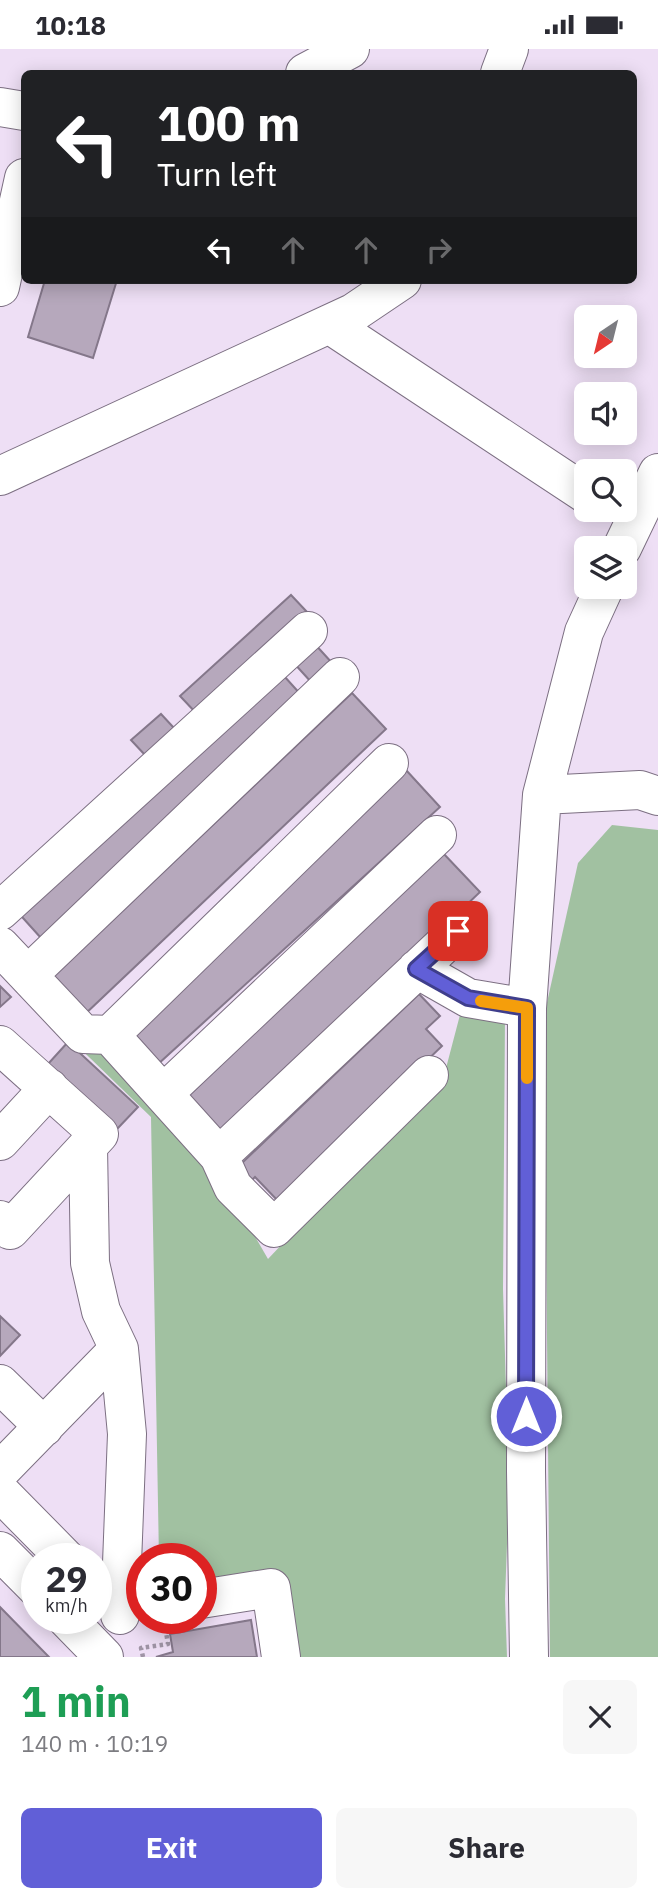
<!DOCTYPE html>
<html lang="en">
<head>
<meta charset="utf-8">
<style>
  body { margin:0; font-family:"IBM Plex Sans",sans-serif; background:#f7f7f7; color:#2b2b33; height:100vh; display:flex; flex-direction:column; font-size:26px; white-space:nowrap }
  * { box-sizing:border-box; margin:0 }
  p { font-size:23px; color:#7c7c81 }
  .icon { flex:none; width:38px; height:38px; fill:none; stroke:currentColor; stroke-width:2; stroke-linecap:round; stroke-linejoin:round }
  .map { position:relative; height:1608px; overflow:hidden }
  .details { display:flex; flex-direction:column; background:#fff; flex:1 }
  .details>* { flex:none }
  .top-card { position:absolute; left:21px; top:21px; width:616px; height:214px; border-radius:10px; box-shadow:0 4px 18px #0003; background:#202124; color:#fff; overflow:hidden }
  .needle { width:46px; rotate:215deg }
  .buttons { position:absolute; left:574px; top:256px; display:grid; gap:14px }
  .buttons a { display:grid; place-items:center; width:63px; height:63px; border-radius:10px; background:#fff; box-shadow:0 4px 18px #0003; font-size:35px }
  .speed { position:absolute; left:21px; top:1494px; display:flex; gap:14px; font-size:35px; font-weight:700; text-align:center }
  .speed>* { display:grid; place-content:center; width:91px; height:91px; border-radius:50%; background:#fff; box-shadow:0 4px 18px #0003; line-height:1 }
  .speed small { font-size:18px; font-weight:400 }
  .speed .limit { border:10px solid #d22; background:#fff; color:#111 }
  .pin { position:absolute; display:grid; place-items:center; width:60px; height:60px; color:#fff; margin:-30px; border-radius:14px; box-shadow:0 4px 10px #0006 }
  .me { position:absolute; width:77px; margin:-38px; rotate:0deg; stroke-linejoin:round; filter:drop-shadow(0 0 5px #0008) }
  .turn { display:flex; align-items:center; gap:24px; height:147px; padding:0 21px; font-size:32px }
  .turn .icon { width:91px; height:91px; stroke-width:2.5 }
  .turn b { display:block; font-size:49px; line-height:60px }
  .lanes { display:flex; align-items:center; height:66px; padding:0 21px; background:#0003; justify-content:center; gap:35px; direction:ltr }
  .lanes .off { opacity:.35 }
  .round { display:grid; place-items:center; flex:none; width:74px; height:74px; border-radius:10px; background:#f7f7f7 }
  .summary { display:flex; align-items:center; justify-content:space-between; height:119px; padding:0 21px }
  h1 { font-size:42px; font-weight:700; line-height:52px; color:#1e9e55 }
  .cta { display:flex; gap:14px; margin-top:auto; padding:14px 21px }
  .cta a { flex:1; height:80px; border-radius:10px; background:#615fd7; color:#fff; font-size:28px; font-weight:700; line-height:80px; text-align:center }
  .cta a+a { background:#f7f7f7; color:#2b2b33 }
  .status { display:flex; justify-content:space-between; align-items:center; height:49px; padding:0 35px; background:#fff; direction:ltr }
  .status svg { height:19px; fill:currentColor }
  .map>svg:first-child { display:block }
  .green { fill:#a1c1a1 }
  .building { fill:#b6a8bc; stroke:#84778a; stroke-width:2 }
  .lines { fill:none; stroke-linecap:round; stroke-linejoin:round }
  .minor-casing { stroke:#7c6f82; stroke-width:40 }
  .path { stroke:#9f94a5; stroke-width:4.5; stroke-dasharray:3.5 3.5; stroke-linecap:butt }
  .minor { stroke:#fff; stroke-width:38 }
  .route-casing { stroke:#3f3e8c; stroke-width:18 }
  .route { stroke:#615fd7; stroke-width:12 }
  .slow { stroke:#f59e0b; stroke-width:12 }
</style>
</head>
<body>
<div class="status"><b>10:18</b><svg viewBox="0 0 49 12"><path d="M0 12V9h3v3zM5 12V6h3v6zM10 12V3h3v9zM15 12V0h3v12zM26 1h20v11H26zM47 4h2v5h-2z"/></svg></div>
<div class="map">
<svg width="658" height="1608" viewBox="0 0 658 1608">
  <rect width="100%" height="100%" fill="#eedff5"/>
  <path class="green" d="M612,776L658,781V1608H550L544,967L578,814Z
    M0,922L106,1001L212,1113L268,1210L445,1023L461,962L505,968L503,1240L509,1440L505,1550L507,1608H298L283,1526L201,1540V1510H159L151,1068Z"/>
  <path class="building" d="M45,231H117L93,309L28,288Z
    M291,546L308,564L197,665L180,647Z
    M313,593L333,615L312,634L292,612Z
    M275,617L303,648L41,889L14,859Z
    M352,644L386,680L83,967L49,931Z
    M161,665L174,679L145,706L131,691Z
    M406,721L440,758L157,1016L123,980Z
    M443,804L480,843L223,1088L186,1049Z
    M0,937L11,948L0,958Z
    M419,945L440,967L426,980L442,997L279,1153L255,1128L247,1136L242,1114Z
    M68,993L138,1058L117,1080L48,1015Z
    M0,1267L20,1286L0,1307Z
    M0,1558L49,1608H0Z
    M251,1571L257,1608H156L173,1603L170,1585Z"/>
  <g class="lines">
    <defs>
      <path id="minor" d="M305,24L350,0
        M500,24L509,0
        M0,58L24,62
        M0,238L24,129
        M329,275L586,445
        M0,427L353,264L402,231
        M622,499L658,424
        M542,746L640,741L658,747
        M0,862L308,582
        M0,897L83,985L110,986L219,1107L233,1138L274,1179L429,1026
        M417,920L468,949L527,959
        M28,926L340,628
        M110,986L389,714
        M0,996L99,1085L10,1181L0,1171
        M163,1045L437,786
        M0,1092L49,1039
        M88,1097L90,1214L101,1262L119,1300L127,1385L120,1566
        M219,1107L458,882
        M0,1335L44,1378
        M0,1422L119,1300
        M0,1443L66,1510
        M0,1502L37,1539
        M201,1550L271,1539L281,1608
        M67,1570L104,1608
        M529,1608L526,1422L527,959L542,746L584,583L605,537"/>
    </defs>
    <use href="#minor" class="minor-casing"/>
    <path class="path" d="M164,1570L166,1583
      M143,1608L141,1599L168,1595L166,1583L187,1579"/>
    <use href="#minor" class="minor"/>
  </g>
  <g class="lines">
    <defs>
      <path id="route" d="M458,882L416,920L468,949L527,959L526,1367"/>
    </defs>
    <use href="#route" class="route-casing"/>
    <use href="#route" class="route"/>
    <path class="slow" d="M481,952L527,959V1029"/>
  </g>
</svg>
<div class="buttons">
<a><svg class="needle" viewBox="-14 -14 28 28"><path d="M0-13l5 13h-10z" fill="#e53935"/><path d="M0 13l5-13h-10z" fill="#7c7c81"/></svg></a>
<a><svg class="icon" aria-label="sound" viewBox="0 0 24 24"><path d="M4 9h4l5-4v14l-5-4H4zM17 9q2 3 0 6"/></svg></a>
<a><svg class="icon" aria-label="search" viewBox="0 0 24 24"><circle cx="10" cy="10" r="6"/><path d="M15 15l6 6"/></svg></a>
<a><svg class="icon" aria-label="layers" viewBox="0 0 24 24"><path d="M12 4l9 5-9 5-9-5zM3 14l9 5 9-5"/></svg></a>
</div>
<div class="speed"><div>29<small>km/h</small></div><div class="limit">30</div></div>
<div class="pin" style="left:458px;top:882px;background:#d93025"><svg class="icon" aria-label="arrive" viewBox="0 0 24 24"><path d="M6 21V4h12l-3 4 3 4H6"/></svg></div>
<svg class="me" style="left:526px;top:1367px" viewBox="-20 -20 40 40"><circle r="17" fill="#615fd7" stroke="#fff" stroke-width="3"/><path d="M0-11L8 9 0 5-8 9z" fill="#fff"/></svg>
<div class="top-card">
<div class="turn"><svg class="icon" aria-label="left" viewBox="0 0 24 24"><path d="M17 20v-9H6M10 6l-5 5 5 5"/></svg><div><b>100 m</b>Turn left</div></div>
<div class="lanes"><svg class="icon" aria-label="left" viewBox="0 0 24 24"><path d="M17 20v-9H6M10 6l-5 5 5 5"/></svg><svg class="icon off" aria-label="ahead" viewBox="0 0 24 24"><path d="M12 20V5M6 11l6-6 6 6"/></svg><svg class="icon off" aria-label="ahead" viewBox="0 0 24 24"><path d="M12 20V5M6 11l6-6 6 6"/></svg><svg class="icon off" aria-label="right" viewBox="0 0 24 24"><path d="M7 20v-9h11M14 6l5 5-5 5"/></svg></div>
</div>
</div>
<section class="details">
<div class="summary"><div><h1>1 min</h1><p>140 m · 10:19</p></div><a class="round"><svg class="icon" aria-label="close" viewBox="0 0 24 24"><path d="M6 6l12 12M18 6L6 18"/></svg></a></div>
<div class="cta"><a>Exit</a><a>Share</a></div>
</section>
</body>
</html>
